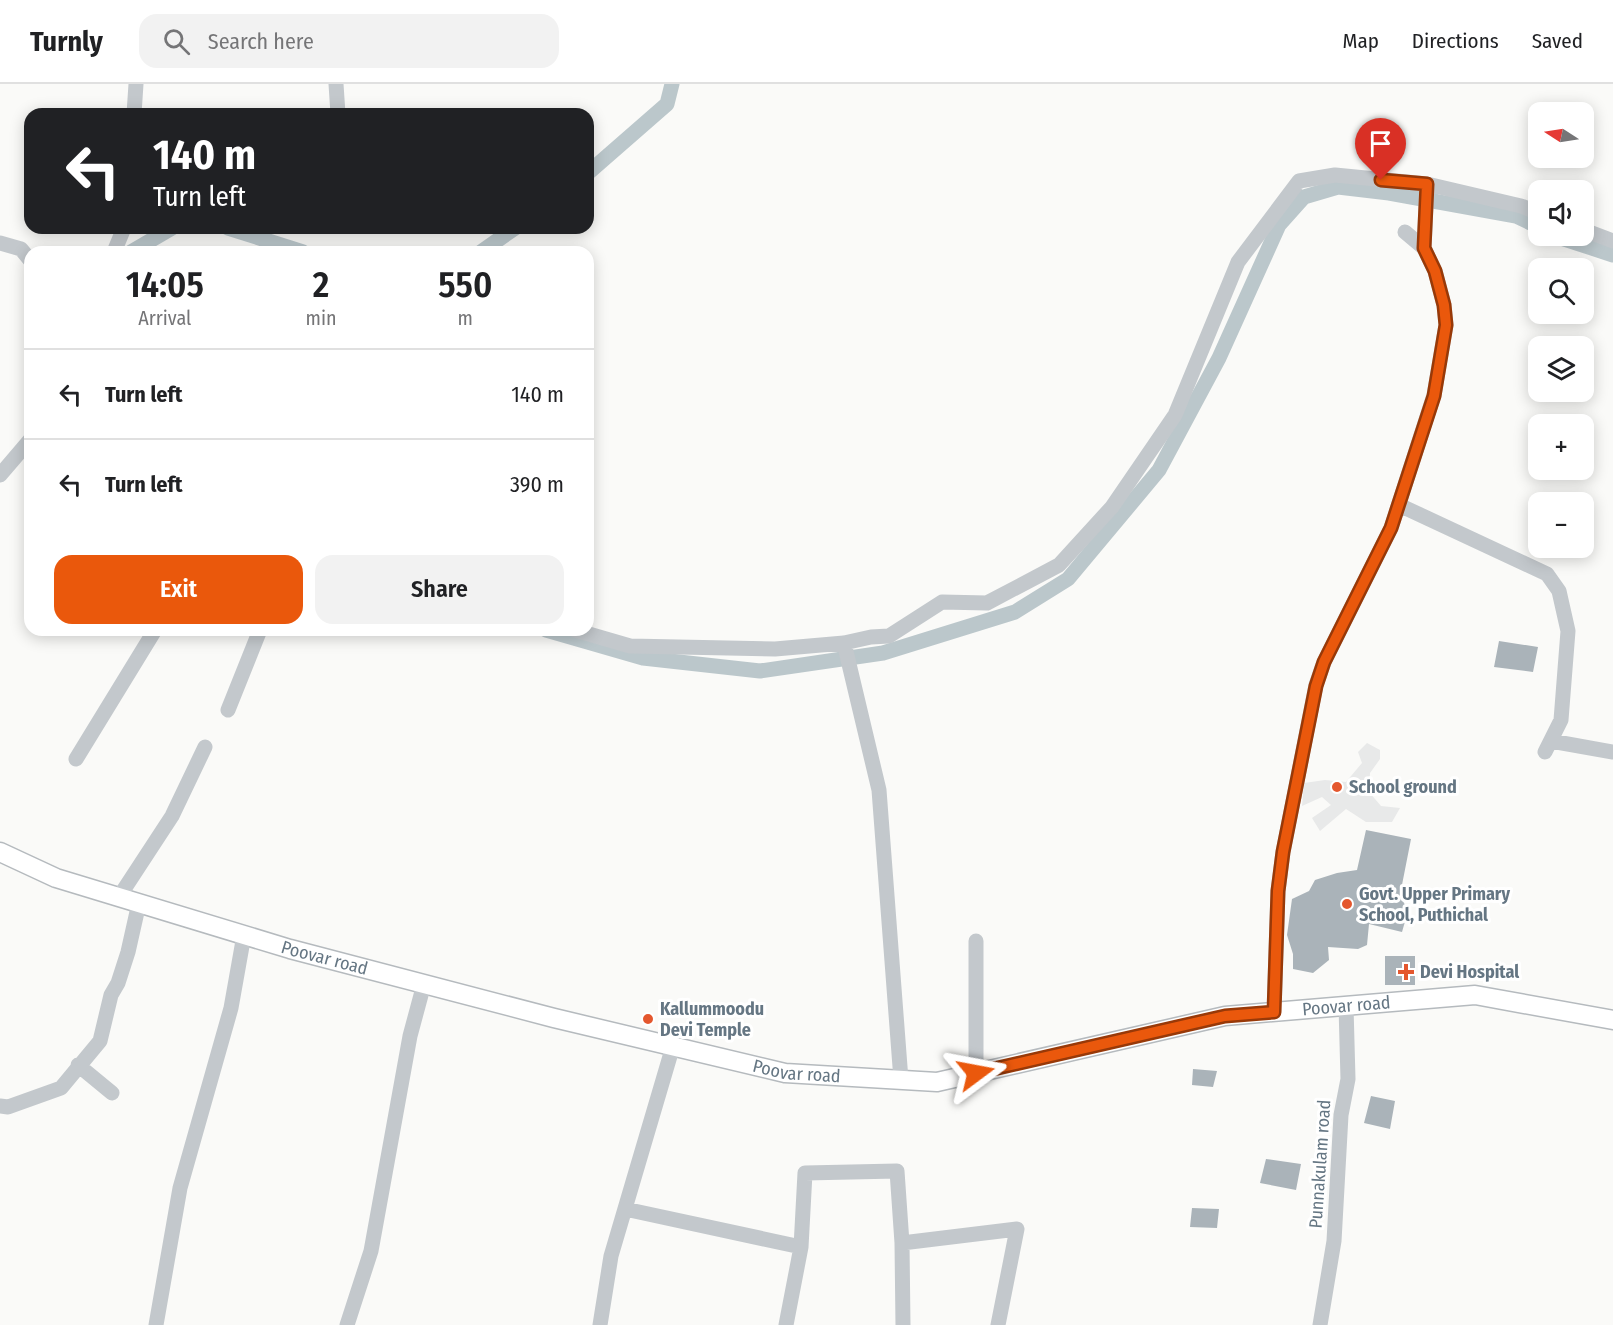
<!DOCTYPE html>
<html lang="en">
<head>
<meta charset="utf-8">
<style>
  body { margin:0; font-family:"Fira Sans Condensed",sans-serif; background:#f2f2f2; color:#202124; height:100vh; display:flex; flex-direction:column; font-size:22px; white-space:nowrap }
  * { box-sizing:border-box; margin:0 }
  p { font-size:20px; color:#757577 }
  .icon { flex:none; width:33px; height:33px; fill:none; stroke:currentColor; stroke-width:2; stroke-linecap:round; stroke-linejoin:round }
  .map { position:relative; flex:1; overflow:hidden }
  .sheet { position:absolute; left:24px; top:162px; width:570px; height:390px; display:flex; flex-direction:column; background:#fff; border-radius:18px; box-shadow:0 3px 15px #0003 }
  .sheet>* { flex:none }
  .hud { position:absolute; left:24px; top:24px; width:570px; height:126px; border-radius:18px; box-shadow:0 3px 15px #0003; background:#202124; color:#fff; overflow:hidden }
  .needle { width:39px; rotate:282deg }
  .buttons { position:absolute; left:1528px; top:18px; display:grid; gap:12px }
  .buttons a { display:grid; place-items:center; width:66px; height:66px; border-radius:12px; background:#fff; box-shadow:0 3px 15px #0003; font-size:30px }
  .pin { position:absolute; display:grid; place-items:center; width:51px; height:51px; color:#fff; margin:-62px -26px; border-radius:50% 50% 50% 0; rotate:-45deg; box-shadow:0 0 6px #0007 }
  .pin .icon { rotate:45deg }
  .me { position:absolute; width:66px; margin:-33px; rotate:77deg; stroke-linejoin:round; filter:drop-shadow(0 0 4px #0008) }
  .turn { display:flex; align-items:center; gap:21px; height:126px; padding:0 30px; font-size:27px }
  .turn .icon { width:78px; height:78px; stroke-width:2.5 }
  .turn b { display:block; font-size:42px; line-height:51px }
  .eta { display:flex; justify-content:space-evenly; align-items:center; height:102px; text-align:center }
  .eta b { font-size:36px; font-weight:600; line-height:42px }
  .cta { display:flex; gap:12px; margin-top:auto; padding:12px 30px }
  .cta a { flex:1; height:69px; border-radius:18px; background:#ea580c; color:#fff; font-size:24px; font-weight:600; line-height:69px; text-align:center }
  .cta a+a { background:#f2f2f2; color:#202124 }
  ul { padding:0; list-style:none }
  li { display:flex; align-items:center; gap:18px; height:90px; padding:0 30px; border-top:2px solid #e0e0e0 }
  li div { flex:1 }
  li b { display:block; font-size:22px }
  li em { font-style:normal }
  header { display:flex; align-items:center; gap:36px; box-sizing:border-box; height:84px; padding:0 30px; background:#fff; border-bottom:2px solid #e0e0e0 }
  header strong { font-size:28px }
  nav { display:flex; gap:33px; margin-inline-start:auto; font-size:21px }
  .search { width:420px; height:54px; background:#f2f2f2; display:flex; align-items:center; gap:15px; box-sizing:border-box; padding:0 21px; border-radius:18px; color:#757577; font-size:22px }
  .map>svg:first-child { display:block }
  .built { fill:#e8e9e9 }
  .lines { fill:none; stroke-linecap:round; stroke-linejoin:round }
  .canal { stroke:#bbc7cb; stroke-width:15 }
  .building { fill:#aab3b9 }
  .major-casing { stroke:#b5babe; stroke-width:21 }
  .minor { stroke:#c3c8cc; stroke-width:15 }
  .major { stroke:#fff; stroke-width:18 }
  .route-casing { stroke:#983908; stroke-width:15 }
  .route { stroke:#ea580c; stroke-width:10 }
  .poi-dot { fill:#e4572e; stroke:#fff; stroke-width:2 }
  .labels { text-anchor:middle; stroke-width:6; stroke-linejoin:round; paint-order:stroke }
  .poi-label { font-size:18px; font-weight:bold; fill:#657683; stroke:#fff; text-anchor:start }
  .street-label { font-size:18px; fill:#657683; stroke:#fff }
</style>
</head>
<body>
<header>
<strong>Turnly</strong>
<div class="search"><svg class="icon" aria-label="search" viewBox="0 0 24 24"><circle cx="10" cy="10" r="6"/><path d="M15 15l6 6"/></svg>Search here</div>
<nav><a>Map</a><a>Directions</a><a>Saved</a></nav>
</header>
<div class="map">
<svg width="1613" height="1241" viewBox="0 0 1613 1241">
  <rect width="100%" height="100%" fill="#fafaf8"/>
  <path class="built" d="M1367,659L1380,666V675L1370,689L1369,708L1381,722L1400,724L1392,738H1366L1346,725L1320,747L1312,734L1331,721L1322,713L1302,722L1304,699L1325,696L1346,698L1362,679L1358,668Z"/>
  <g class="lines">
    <path class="canal" d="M588,89L667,20L672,0
      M228,144L303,168
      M1555,152L1613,171
      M131,168L172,144
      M481,168L515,144
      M546,546L643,574L760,587L883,569L1015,528L1068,495L1159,386L1219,274L1279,141L1304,113L1338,103L1389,109L1516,132L1539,143"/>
  </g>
  <path class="building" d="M1499,557L1538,563L1533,588L1494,583Z
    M1366,746L1411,755L1400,811L1408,827L1402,848L1369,840L1367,861L1358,865L1328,863L1329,876L1313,889L1293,885V870L1287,851L1292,815L1309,807L1315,796L1337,789L1357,786Z
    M1385,872H1415V901H1385Z
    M1193,985L1217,987L1213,1003L1192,1001Z
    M1371,1012L1395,1017L1390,1045L1364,1039Z
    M1266,1075L1301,1080L1296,1106L1260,1099Z
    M1192,1124L1219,1125L1217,1144L1190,1143Z"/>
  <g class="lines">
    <defs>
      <g id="major">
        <path id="s1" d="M0,768L56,794L290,865L554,934L785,989L937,998L1225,932L1475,911L1613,936"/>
      </g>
    </defs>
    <use href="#major" class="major-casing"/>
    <path class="minor" d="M336,0L338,30
      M134,30L136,0
      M1584,146L1613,157
      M0,159L21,165L30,176
      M1424,164L1427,100
      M114,168L124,144
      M0,391L30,356
      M1399,421L1547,490L1559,507L1568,547L1561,636L1545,668
      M575,546L630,562L775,565L844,559L871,553L889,552L942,518L987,519L1059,481L1112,423L1175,331L1238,178L1299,97L1335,91L1427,100L1521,122L1539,129
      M844,559L879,706L901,996
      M228,626L260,546
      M1551,657L1613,668
      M76,675L155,546
      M119,813L172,732L205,663
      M1274,928L1278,807L1283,768L1316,601L1324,578L1391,444L1434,311L1446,241L1444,221L1435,187L1424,164L1405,148
      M78,981L112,1009
      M976,989V857
      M0,1022L8,1023L61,1004L100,957L111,911L118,899L128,868L139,819
      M625,1125L801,1163
      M902,1159L903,1241
      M156,1241L180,1104L231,924L244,851
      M347,1241L371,1167L410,952L424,900
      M600,1241L611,1172L673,962
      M786,1241L801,1163L805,1089L897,1087L902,1159L1017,1145L998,1241
      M1320,1241L1334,1157L1341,1031L1348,995L1346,922"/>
    <use href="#major" class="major"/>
  </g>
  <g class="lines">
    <defs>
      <path id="route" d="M976,989L1225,932L1274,928L1278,807L1283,768L1316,602L1324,578L1391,444L1434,312L1446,241L1444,221L1435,187L1424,164L1427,100L1381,96"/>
    </defs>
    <use href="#route" class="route-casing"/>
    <use href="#route" class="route"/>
  </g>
  <g class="poi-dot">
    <circle cx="1337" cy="703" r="6"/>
    <circle cx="1347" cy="820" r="6"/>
    <path d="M1403 879h6v6h6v6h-6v6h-6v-6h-6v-6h6z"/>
    <circle cx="648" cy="935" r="6"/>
  </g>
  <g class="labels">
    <g class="poi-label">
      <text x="1349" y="709">School ground</text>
      <text x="1359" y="816">Govt. Upper Primary<tspan x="1359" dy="21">School, Puthichal</tspan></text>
      <text x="1420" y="894">Devi Hospital</text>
      <text x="660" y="931">Kallummoodu<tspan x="660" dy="21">Devi Temple</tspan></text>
    </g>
    <g class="street-label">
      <text dy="6" stroke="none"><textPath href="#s1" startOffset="342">Poovar road</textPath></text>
      <text dy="6" stroke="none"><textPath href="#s1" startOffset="1386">Poovar road</textPath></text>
      <text dy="6" stroke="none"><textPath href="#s1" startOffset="828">Poovar road</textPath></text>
      <text transform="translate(1320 1080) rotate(-86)" y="6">Punnakulam road</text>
    </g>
  </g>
</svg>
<div class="buttons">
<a><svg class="needle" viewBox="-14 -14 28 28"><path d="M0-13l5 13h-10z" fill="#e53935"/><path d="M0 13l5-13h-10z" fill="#757577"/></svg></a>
<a><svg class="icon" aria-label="sound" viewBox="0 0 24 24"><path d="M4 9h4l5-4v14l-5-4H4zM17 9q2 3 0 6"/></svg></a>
<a><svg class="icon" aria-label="search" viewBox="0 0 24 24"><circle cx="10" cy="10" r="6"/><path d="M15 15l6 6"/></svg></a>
<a><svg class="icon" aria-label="layers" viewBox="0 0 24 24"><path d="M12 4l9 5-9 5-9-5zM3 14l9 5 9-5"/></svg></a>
<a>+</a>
<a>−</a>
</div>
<div class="pin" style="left:1381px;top:96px;background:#d93025"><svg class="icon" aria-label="arrive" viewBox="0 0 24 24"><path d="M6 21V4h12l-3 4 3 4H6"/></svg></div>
<svg class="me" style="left:976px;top:989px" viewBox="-20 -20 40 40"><path d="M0-17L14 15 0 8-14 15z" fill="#ea580c" stroke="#fff" stroke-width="4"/></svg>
<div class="hud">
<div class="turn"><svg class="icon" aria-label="left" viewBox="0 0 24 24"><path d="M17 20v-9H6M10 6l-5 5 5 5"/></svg><div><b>140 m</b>Turn left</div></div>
</div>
<section class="sheet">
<div class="eta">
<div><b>14:05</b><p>Arrival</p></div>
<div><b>2</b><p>min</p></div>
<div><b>550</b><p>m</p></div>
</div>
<ul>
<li><svg class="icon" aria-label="left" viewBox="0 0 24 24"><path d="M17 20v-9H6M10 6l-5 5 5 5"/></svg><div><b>Turn left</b></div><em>140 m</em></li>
<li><svg class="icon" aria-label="left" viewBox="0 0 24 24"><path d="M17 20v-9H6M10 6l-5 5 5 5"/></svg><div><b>Turn left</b></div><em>390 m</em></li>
</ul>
<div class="cta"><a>Exit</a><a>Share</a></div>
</section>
</div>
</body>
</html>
